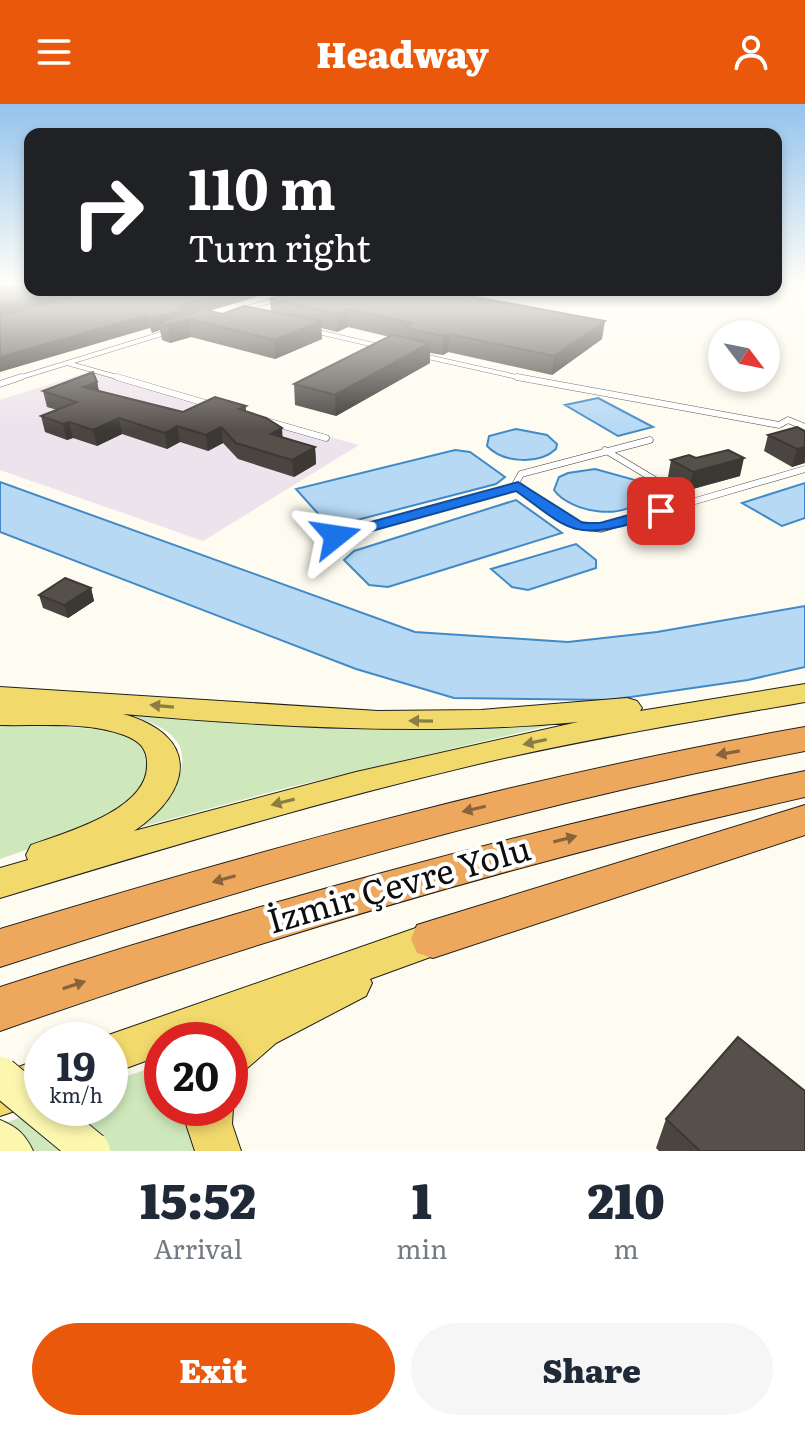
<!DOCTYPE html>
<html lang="en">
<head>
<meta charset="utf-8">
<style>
  body { margin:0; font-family:Literata,serif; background:#f6f6f7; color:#1f2937; height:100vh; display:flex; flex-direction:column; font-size:30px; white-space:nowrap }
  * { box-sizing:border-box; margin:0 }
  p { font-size:26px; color:#747a83 }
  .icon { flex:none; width:44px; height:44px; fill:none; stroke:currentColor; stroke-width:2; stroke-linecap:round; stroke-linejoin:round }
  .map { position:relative; height:1047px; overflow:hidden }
  .sheet { display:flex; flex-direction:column; background:#fff; flex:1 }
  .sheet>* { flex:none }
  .banner { position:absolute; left:24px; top:24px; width:758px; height:168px; border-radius:16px; box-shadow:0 4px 12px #0003; background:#202124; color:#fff; overflow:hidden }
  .needle { width:52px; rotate:122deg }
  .buttons { position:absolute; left:708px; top:216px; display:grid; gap:16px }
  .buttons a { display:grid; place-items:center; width:72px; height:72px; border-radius:50%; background:#fff; box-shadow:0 4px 12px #0003; font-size:40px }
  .speed { position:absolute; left:24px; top:918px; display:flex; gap:16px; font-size:40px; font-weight:700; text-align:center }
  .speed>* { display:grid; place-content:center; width:104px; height:104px; border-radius:50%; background:#fff; box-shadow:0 4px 12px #0003; line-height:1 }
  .speed small { font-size:20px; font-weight:400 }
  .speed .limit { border:12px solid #d22; background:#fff; color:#111 }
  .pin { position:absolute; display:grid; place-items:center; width:68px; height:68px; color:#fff; margin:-34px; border-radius:16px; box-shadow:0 4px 12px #0006 }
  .me { position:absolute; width:88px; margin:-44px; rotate:75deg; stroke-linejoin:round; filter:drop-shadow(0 0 6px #0008) }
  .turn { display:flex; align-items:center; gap:28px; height:168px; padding:0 32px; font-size:36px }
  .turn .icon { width:104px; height:104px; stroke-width:2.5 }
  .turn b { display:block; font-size:56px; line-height:68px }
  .eta { display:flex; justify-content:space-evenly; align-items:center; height:136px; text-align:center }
  .eta b { font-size:48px; font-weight:800; line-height:56px }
  .primary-button { display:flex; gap:16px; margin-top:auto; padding:16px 32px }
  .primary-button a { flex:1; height:92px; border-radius:48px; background:#ea580c; color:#fff; font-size:32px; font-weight:800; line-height:92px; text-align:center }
  .primary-button a+a { background:#f6f6f7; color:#1f2937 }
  header { display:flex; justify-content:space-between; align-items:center; height:104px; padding:0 32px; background:#ea580c; color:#fff; font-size:36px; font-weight:800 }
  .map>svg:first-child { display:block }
  .industrial { fill:#ece3ec }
  .green { fill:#cfe8bb }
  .water { fill:#b7d9f4; stroke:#418ac7; stroke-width:2 }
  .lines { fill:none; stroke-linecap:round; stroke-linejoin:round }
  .lane-far2-casing { stroke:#414141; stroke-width:5 }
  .lane-far1-casing { stroke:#414141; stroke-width:7 }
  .lane-casing { stroke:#414141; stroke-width:9 }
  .secondary-casing { stroke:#303030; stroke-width:2 }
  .primary-casing { stroke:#1f1f1f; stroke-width:2 }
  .highway-casing { stroke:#1f1f1f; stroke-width:2 }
  .lane-far2 { stroke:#fff; stroke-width:4 }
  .lane-far1 { stroke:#fff; stroke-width:6 }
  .lane { stroke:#fff; stroke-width:7 }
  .secondary { fill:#fbf7ae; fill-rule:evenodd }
  .primary { fill:#f2d96c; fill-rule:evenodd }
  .highway { fill:#eea85e; fill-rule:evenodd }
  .secondary-bridge-casing { stroke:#303030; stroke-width:40; stroke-linecap:butt }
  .secondary-bridge { stroke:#fbf7ae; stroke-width:38 }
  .wall { fill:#4a4540 }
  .shaded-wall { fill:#3c3834 }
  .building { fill:#56504b; stroke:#3c3834; stroke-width:2 }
  .oneway { fill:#8b7e42 }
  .oneway2 { fill:#89633a }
  .route { fill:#1a73e8; stroke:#114b97; stroke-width:2 }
  .labels { text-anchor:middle; stroke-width:8; stroke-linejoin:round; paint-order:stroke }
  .near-street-label { font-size:34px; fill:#0e0e0e; stroke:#fff }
</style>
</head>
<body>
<header><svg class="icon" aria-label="menu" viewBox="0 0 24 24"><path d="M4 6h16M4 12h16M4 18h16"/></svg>Headway<svg class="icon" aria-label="person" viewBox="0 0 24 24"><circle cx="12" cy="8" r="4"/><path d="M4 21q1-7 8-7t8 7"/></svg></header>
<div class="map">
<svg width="805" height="1047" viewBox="0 0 805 1047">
  <rect width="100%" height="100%" fill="#fefcf0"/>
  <path class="industrial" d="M92,267L359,341L203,437L0,366V296Z"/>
  <path class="green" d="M124,611L363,625L556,620L286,684L137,724C188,678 211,629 124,611Z
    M0,617L117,627L145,641L154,671L127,704L52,737L0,755Z
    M162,960V1004H190L196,1047H0V1021L44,1004H110V978Z"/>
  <path class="water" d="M598,294L653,323L618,332L565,301Z
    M516,325L547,331L557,340L556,345C539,361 503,359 487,342L489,332Z
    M455,346L470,348L505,373L496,380L330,423L296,385Z
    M595,365L635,376L644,390C630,419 570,409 554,386L559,373L568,369Z
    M0,378L415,528L568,538L657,528L805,502V563L748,576L610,596L454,594L356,565L0,428Z
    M805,379V414L782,422L742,399Z
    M516,396L562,429L388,483L369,481L344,456L354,447Z
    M576,440L596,456V464L528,486L512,483L491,465Z"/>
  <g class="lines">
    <defs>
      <path id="lane-far2" d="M242,205L279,195
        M314,227L383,243
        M419,251L526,275
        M67,259L124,275
        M15,275L171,227"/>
      <path id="lane-far1" d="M117,273L212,301
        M517,273L779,321L788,316L805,323
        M0,280L21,273
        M263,316L326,334
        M605,346L692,398
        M453,400L518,382
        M545,400L516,379L521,370L650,336
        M685,400L805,365"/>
      <path id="lane" d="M542,398L575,421L601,424L691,398
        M336,432L460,398"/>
      <path id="secondary" d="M0,1016C17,1023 25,1030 33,1047H0Z"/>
      <path id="primary" d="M805,580V598C696,617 586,635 478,660C317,698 158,746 0,794V764L28,756L26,751L31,741C65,729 147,706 147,662C148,645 140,637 124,631C87,617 39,622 0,621V583L378,607L481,606L627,594L637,597L642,604L640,607ZM123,610C275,623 425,632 578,618L356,668L134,727C193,687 201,632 123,610Z
        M433,818L447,823L452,835L447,847L370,875L372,879L366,892L276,939L245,966L230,972V936H215L226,927L202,936H162V951L110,970V936H94Z
        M42,954V998L0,1012V970Z
        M230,996L233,1004L232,1020L241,1047H195L186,1020L189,1004H230Z"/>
      <path id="highway" d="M805,623V647C531,699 265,777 0,863V825C266,744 532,671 805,623Z
        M805,667V693C531,755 264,834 0,927V883C265,797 532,724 805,667Z
        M805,701V731L433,854L417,849L411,835L417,821L433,816Z"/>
    </defs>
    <use href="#lane-far2" class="lane-far2-casing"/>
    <use href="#lane-far1" class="lane-far1-casing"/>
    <use href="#lane" class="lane-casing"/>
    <use href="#secondary" class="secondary-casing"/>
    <use href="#primary" class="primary-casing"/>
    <use href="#highway" class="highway-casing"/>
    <use href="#lane-far2" class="lane-far2"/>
    <use href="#lane-far1" class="lane-far1"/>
    <use href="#lane" class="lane"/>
    <use href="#secondary" class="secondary"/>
    <use href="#primary" class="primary"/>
    <use href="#highway" class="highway"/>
    <defs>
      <path id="secondary-bridge" d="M0,972L91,1047"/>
    </defs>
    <use href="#secondary-bridge" class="secondary-bridge-casing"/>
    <use href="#secondary-bridge" class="secondary-bridge"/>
  </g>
  <path class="wall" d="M0,179L209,207L222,210L271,207L270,195L602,235L552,271L448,248L443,251L430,249V259L336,312L295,301L294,280L390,233L348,223L337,228L321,224L322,235L275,255L191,233L170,239L162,236L160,226L152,229L150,224Z
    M97,278L99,287L183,308L246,302V307L283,334L315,343L316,360L294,373L238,355L223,339L208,347L180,338L167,345L122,330L97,342L73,334L67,336L45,328L41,312L57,306L47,303L43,287Z
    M805,327V359L792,363L764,347L768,331Z
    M696,354L740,372L689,386L668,373L671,356Z
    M91,484L94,497L68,514L43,504L39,491Z
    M666,1015L805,1047H659L656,1044Z"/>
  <path class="shaded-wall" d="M61,186H111L0,215V201Z
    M236,186H279L186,214L189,215L191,233L170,239L168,221L159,218L160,226L152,229L150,215L176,203Z
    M347,205L348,223L337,228V210Z
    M148,211L150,224L0,268V253Z
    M321,217L322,235L275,255L274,236Z
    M605,217L602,235L552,271L554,252Z
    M449,230L448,248L443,251V232Z
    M430,239V259L336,312L335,291Z
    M97,278L100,293L83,283Z
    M119,314L122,330L97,342L93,326Z
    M69,318L73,334L67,336L63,320Z
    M177,322L180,338L167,345L165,329Z
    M221,323L223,339L208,347L206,331Z
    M282,324L283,340L271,330Z
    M315,343L316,360L294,373L292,356Z
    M805,343L804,359L792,363L797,345Z
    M744,354L740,372L689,386L693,368Z
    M91,484L94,497L68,514L64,501Z"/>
  <path class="building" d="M0,179H30V186H61L0,201Z
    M101,186H236L176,203L185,205L150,215L148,211L0,253V211Z
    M294,186H437L605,217L554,252L449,230L443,232L406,224L412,219L347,205L337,210L270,195Z
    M244,202L321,217L274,236L189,215L168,221L159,218L203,205L222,210Z
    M392,231L430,239L335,291L294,280Z
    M93,268L97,278L83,283L183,308L215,293L246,302L239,305L266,314L282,324L271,330L315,343L292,356L236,339L221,323L206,331L177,322L165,329L119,314L93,326L69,318L63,320L41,312L77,298L43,287Z
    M797,323L805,327V343L797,345L768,331Z
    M728,346L744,354L693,368L671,356L689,351L696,354Z
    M65,474L91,484L64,501L39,491Z
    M738,933L805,987V1047H700L666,1015Z"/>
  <defs><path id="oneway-solid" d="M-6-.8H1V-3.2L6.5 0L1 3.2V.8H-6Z" transform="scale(2)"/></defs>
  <g class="oneway">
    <use href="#oneway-solid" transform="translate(162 602) rotate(-175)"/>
    <use href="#oneway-solid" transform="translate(421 617) rotate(-179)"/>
    <use href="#oneway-solid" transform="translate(535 638) rotate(168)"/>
    <use href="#oneway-solid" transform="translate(283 698) rotate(166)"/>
  </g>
  <g class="oneway2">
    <use href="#oneway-solid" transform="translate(728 649) rotate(170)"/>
    <use href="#oneway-solid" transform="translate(474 705) rotate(167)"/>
    <use href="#oneway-solid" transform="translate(565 735) rotate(-14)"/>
    <use href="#oneway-solid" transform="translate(224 775) rotate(164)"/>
    <use href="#oneway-solid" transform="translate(74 881) rotate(-18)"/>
  </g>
  <linearGradient id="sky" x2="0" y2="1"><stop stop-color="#94c3ed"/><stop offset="0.55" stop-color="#fffef8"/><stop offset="1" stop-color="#fffef8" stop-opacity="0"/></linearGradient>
  <rect width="805" height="326" fill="url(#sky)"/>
  <path class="route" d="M518,378L583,419H600L661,402L669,407C660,414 646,416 634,419C572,437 565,422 516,387L336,437L328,432L330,429Z"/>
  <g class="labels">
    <g class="near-street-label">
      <text transform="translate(399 781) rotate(-16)" y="12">İzmir Çevre Yolu</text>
    </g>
  </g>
</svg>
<div class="buttons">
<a><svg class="needle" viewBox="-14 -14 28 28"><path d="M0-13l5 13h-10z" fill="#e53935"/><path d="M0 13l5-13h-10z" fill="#747a83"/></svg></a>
</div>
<div class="speed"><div>19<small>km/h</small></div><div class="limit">20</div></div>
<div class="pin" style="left:661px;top:407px;background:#d93025"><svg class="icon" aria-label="arrive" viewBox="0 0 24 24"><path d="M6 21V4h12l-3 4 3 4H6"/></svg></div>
<svg class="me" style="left:336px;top:432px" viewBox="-20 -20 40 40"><path d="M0-17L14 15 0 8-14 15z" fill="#1a73e8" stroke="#fff" stroke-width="4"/></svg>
<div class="banner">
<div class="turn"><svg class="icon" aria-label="right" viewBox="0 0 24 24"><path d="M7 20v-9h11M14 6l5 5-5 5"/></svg><div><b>110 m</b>Turn right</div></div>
</div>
</div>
<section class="sheet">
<div class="eta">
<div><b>15:52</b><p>Arrival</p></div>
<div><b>1</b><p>min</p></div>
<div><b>210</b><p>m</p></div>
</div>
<div class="primary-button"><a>Exit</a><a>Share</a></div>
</section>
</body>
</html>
